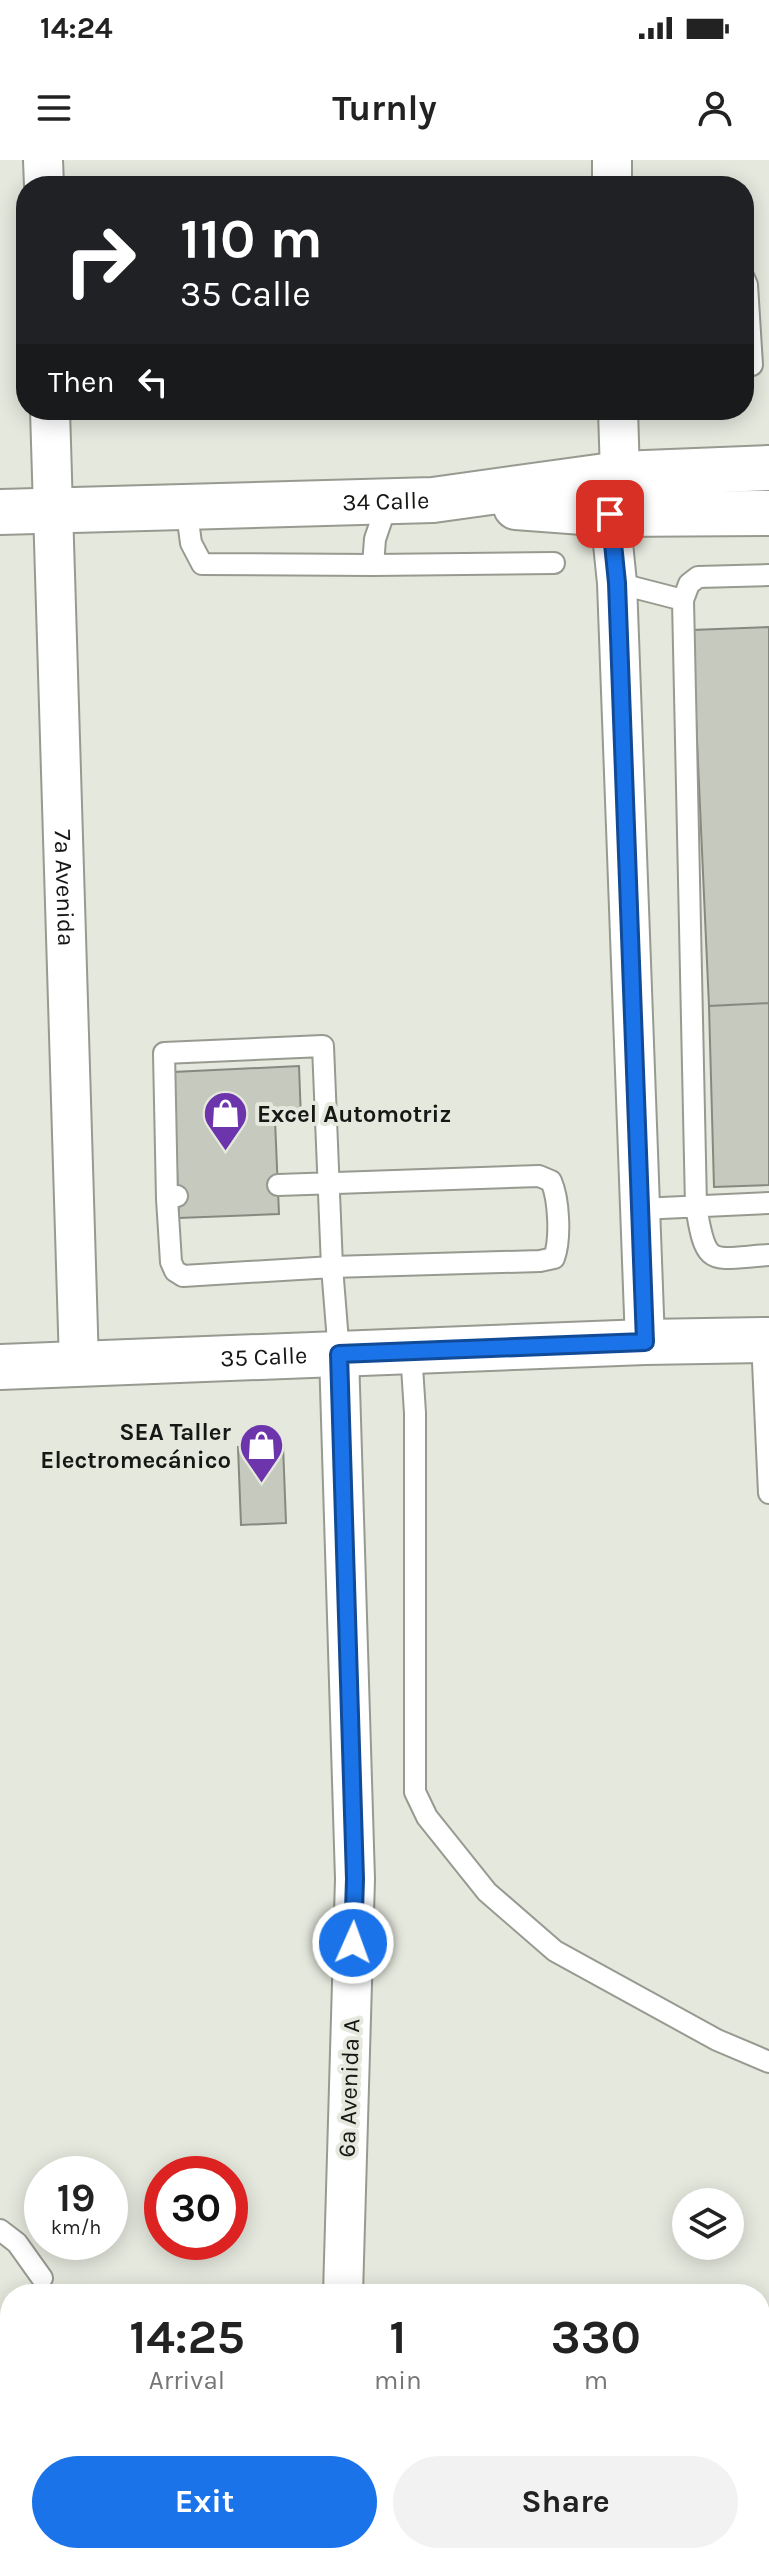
<!DOCTYPE html>
<html lang="en">
<head>
<meta charset="utf-8">
<style>
  body { margin:0; font-family:Karla,sans-serif; background:#f2f2f2; color:#222; height:100vh; display:flex; flex-direction:column; font-size:30px; white-space:nowrap }
  * { box-sizing:border-box; margin:0 }
  p { font-size:26px; color:#767676 }
  .icon { flex:none; width:44px; height:44px; fill:none; stroke:currentColor; stroke-width:2; stroke-linecap:round; stroke-linejoin:round }
  .map { position:relative; flex:1; overflow:hidden }
  .drawer { position:absolute; left:0px; top:2124px; width:770px; height:280px; display:flex; flex-direction:column; background:#fff; border-radius:32px 32px 0 0; box-shadow:0 4px 20px #0003 }
  .drawer>* { flex:none }
  .banner { position:absolute; left:16px; top:16px; width:738px; height:244px; border-radius:32px; box-shadow:0 4px 20px #0003; background:#202124; color:#fff; overflow:hidden }
  .tools { position:absolute; left:672px; top:2028px; display:grid; gap:16px }
  .tools a { display:grid; place-items:center; width:72px; height:72px; border-radius:50%; background:#fff; box-shadow:0 4px 20px #0003; font-size:40px }
  .speed { position:absolute; left:24px; top:1996px; display:flex; gap:16px; font-size:40px; font-weight:700; text-align:center }
  .speed>* { display:grid; place-content:center; width:104px; height:104px; border-radius:50%; background:#fff; box-shadow:0 4px 20px #0003; line-height:1 }
  .speed small { font-size:20px; font-weight:400 }
  .speed .limit { border:12px solid #d22; background:#fff; color:#111 }
  .pin { position:absolute; display:grid; place-items:center; width:68px; height:68px; color:#fff; margin:-34px; border-radius:16px; box-shadow:0 4px 12px #0006 }
  .me { position:absolute; width:88px; margin:-44px; rotate:2deg; stroke-linejoin:round; filter:drop-shadow(0 0 6px #0008) }
  .turn { display:flex; align-items:center; gap:28px; height:168px; padding:0 32px; font-size:36px }
  .turn .icon { width:104px; height:104px; stroke-width:2.5 }
  .turn b { display:block; font-size:56px; line-height:68px }
  .then { display:flex; align-items:center; height:76px; padding:0 32px; background:#0003; gap:16px; font-size:30px }
  .eta { display:flex; justify-content:space-evenly; align-items:center; height:136px; text-align:center }
  .eta b { font-size:48px; font-weight:700; line-height:56px }
  .action { display:flex; gap:16px; margin-top:auto; padding:16px 32px }
  .action a { flex:1; height:92px; border-radius:48px; background:#1a73e8; color:#fff; font-size:32px; font-weight:700; line-height:92px; text-align:center }
  .action a+a { background:#f2f2f2; color:#222 }
  .status { display:flex; justify-content:space-between; align-items:center; height:56px; padding:0 40px; background:#fff; direction:ltr }
  .status svg { height:22px; fill:currentColor }
  header { display:flex; justify-content:space-between; align-items:center; height:104px; padding:0 32px; background:#fff; font-size:36px; font-weight:700 }
  .map>svg:first-child { display:block }
  .green { fill:#d0e1a5 }
  .lines { fill:none; stroke-linecap:round; stroke-linejoin:round }
  .stream { stroke:#afc66a; stroke-width:11 }
  .building { fill:#c5c9be; stroke:#86897f; stroke-width:2 }
  .service-casing { stroke:#979a90; stroke-width:24 }
  .minor-casing { stroke:#979a90; stroke-width:42 }
  .primary-casing { stroke:#979a90; stroke-width:48 }
  .service { stroke:#fff; stroke-width:20 }
  .minor { stroke:#fff; stroke-width:38 }
  .primary { stroke:#fff; stroke-width:44 }
  .route-casing { stroke:#114b97; stroke-width:20 }
  .route { stroke:#1a73e8; stroke-width:14 }
  .labels { text-anchor:middle; stroke-width:8; stroke-linejoin:round; paint-order:stroke }
  .street-label { font-size:24px; fill:#171815; stroke:#e5e8dd }
  .poi-label { font-size:24px; font-weight:bold; fill:#171815; stroke:#e5e8dd; text-anchor:start }
</style>
</head>
<body>
<div class="status"><b>14:24</b><svg viewBox="0 0 49 12"><path d="M0 12V9h3v3zM5 12V6h3v6zM10 12V3h3v9zM15 12V0h3v12zM26 1h20v11H26zM47 4h2v5h-2z"/></svg></div>
<header><svg class="icon" aria-label="menu" viewBox="0 0 24 24"><path d="M4 6h16M4 12h16M4 18h16"/></svg>Turnly<svg class="icon" aria-label="person" viewBox="0 0 24 24"><circle cx="12" cy="8" r="4"/><path d="M4 21q1-7 8-7t8 7"/></svg></header>
<div class="map">
<svg width="769" height="2404" viewBox="0 0 769 2404">
  <rect width="100%" height="100%" fill="#e5e8dd"/>
  <path class="green" d="M760,2288H769V2404H517L523,2394H760Z"/>
  <g class="lines">
    <path class="stream" d="M683,2404L687,2394"/>
  </g>
  <path class="building" d="M769,467V843L709,846L692,470Z
    M769,843V1025L714,1027L709,846Z
    M299,906L301,959L275,960L279,1054L179,1058L173,912Z
    M283,1285L286,1363L241,1365L238,1287Z"/>
  <g class="lines">
    <defs>
      <path id="service" d="M744,118L747,125L752,205
        M186,346L191,383L202,404L373,405L375,379L388,341
        M373,405L554,403
        M769,415L698,417L689,424L683,440L696,1046C706,1109 710,1099 769,1095
        M617,423L683,440
        M177,1036L167,1039L171,1102L175,1111L183,1116L332,1107L540,1101L554,1098C561,1079 559,1039 551,1021L539,1016L278,1025
        M167,1039L164,893L323,886L332,1107L339,1194
        M640,1049L769,1043
        M762,1180L769,1333
        M411,1191L415,1253V1632L427,1657L487,1732L555,1791L717,1880L769,1902
        M0,2070L17,2083L42,2118"/>
      <g id="minor">
        <path d="M43,0L44,26"/>
        <path d="M612,0V26"/>
        <path id="s1" d="M50,250L79,1204"/>
        <path d="M618,250L620,314"/>
        <path d="M610,354L617,423L645,1182"/>
        <path d="M339,1194L355,1719L343,2134"/>
        <path d="M0,2319L10,2328"/>
        <path d="M305,2404L308,2394"/>
      </g>
      <g id="primary">
        <path d="M516,347L610,354L769,353"/>
        <path id="s2" d="M0,352L433,340L620,314L769,308"/>
        <path id="s3" d="M0,1207L645,1182L769,1180"/>
      </g>
    </defs>
    <use href="#service" class="service-casing"/>
    <use href="#minor" class="minor-casing"/>
    <use href="#primary" class="primary-casing"/>
    <use href="#service" class="service"/>
    <use href="#minor" class="minor"/>
    <use href="#primary" class="primary"/>
  </g>
  <g class="lines">
    <defs>
      <path id="route" d="M353,1783L355,1719L339,1194L645,1182L617,423L610,354"/>
    </defs>
    <use href="#route" class="route-casing"/>
    <use href="#route" class="route"/>
  </g>
  <defs>
    <symbol id="shop-pin" viewBox="-11 -11 22 30"><path d="M0 17L-7.5 6A9.5 9.5 0 1 1 7.5 6Z" fill="#6c35ac" stroke="#e5e8dd"/><path d="M-5-2.5h2.3a2.7 3.5 0 0 1 5.4 0H5L5.5 6h-11ZM-1.5-2.5h3a1.5 2.3 0 0 0-3 0Z" fill="#fff"/></symbol>
  </defs>
  <g fill-rule="evenodd">
    <use href="#shop-pin" x="200" y="928" width="51" height="69"/>
    <use href="#shop-pin" x="236" y="1260" width="51" height="69"/>
  </g>
  <g class="labels">
    <g class="street-label">
      <text dy="8" stroke="none"><textPath href="#s2" startOffset="386">34 Calle</textPath></text>
      <text dy="8" stroke="none"><textPath href="#s1" startOffset="478">7a Avenida</textPath></text>
      <text dy="8" stroke="none"><textPath href="#s3" startOffset="264">35 Calle</textPath></text>
      <text transform="translate(349 1928) rotate(-88)" y="8">6a Avenida A</text>
    </g>
    <g class="poi-label">
      <text x="257" y="962">Excel Automotriz</text>
      <text x="231" y="1280" text-anchor="end">SEA Taller<tspan x="231" dy="28">Electromecánico</tspan></text>
    </g>
  </g>
</svg>
<div class="tools">
<a><svg class="icon" aria-label="layers" viewBox="0 0 24 24"><path d="M12 4l9 5-9 5-9-5zM3 14l9 5 9-5"/></svg></a>
</div>
<div class="speed"><div>19<small>km/h</small></div><div class="limit">30</div></div>
<div class="pin" style="left:610px;top:354px;background:#d93025"><svg class="icon" aria-label="arrive" viewBox="0 0 24 24"><path d="M6 21V4h12l-3 4 3 4H6"/></svg></div>
<svg class="me" style="left:353px;top:1783px" viewBox="-20 -20 40 40"><circle r="17" fill="#1a73e8" stroke="#fff" stroke-width="3"/><path d="M0-11L8 9 0 5-8 9z" fill="#fff"/></svg>
<div class="banner">
<div class="turn"><svg class="icon" aria-label="right" viewBox="0 0 24 24"><path d="M7 20v-9h11M14 6l5 5-5 5"/></svg><div><b>110 m</b>35 Calle</div></div>
<div class="then">Then<svg class="icon" aria-label="left" viewBox="0 0 24 24"><path d="M17 20v-9H6M10 6l-5 5 5 5"/></svg></div>
</div>
<section class="drawer">
<div class="eta">
<div><b>14:25</b><p>Arrival</p></div>
<div><b>1</b><p>min</p></div>
<div><b>330</b><p>m</p></div>
</div>
<div class="action"><a>Exit</a><a>Share</a></div>
</section>
</div>
</body>
</html>
